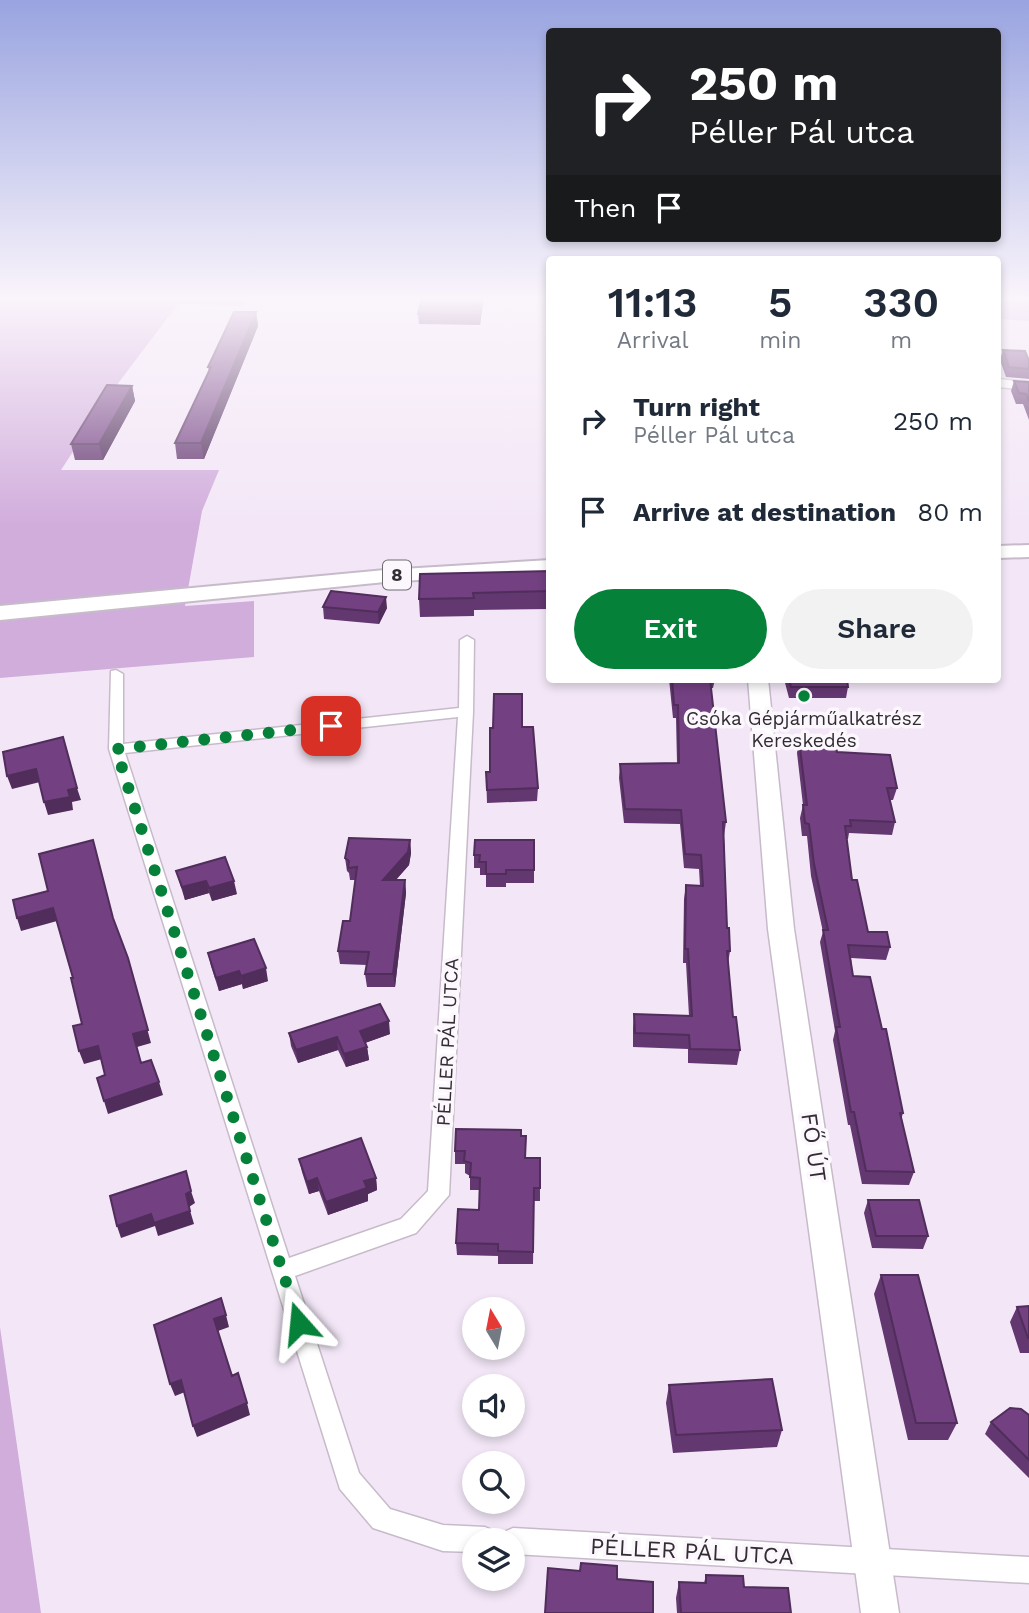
<!DOCTYPE html>
<html lang="en">
<head>
<meta charset="utf-8">
<style>
  body { margin:0; font-family:"Work Sans",sans-serif; background:#f2f2f3; color:#1f2937; height:100vh; display:flex; flex-direction:column; font-size:26px; white-space:nowrap }
  * { box-sizing:border-box; margin:0 }
  p { font-size:23px; color:#747a83 }
  .icon { flex:none; width:38px; height:38px; fill:none; stroke:currentColor; stroke-width:2; stroke-linecap:round; stroke-linejoin:round }
  .map { position:relative; flex:1; overflow:hidden }
  .sheet { position:absolute; left:546px; top:256px; width:455px; height:427px; display:flex; flex-direction:column; background:#fff; border-radius:7px; box-shadow:0 4px 10px #0003 }
  .sheet>* { flex:none }
  .top-card { position:absolute; left:546px; top:28px; width:455px; height:214px; border-radius:7px; box-shadow:0 4px 10px #0003; background:#202124; color:#fff; overflow:hidden }
  .needle { width:46px; rotate:350deg }
  .controls { position:absolute; left:462px; top:1297px; display:grid; gap:14px }
  .controls a { display:grid; place-items:center; width:63px; height:63px; border-radius:50%; background:#fff; box-shadow:0 4px 10px #0003; font-size:35px }
  .pin { position:absolute; display:grid; place-items:center; width:60px; height:60px; color:#fff; margin:-30px; border-radius:14px; box-shadow:0 4px 10px #0006 }
  .me { position:absolute; width:77px; margin:-38px; rotate:342deg; stroke-linejoin:round; filter:drop-shadow(0 0 5px #0008) }
  .turn { display:flex; align-items:center; gap:24px; height:147px; padding:0 28px; font-size:32px }
  .turn .icon { width:91px; height:91px; stroke-width:2.5 }
  .turn b { display:block; font-size:49px; line-height:60px }
  .then { display:flex; align-items:center; height:66px; padding:0 28px; background:#0003; gap:14px; font-size:26px }
  .eta { display:flex; justify-content:space-evenly; align-items:center; height:119px; text-align:center }
  .eta b { font-size:42px; font-weight:600; line-height:49px }
  .button { display:flex; gap:14px; margin-top:auto; padding:14px 28px }
  .button a { flex:1; height:80px; border-radius:42px; background:#05813a; color:#fff; font-size:28px; font-weight:600; line-height:80px; text-align:center }
  .button a+a { background:#f2f2f3; color:#1f2937 }
  ul { padding:0; list-style:none }
  li { display:flex; align-items:center; gap:21px; height:91px; padding:0 28px }
  li div { flex:1 }
  li b { display:block; font-size:26px }
  li em { font-style:normal }
  .map>svg:first-child { display:block }
  .green { fill:#d1addc }
  .lines { fill:none; stroke-linecap:round; stroke-linejoin:round }
  .street-casing { stroke:#c7bbca; stroke-width:3 }
  .secondary-casing { stroke:#c7bbca; stroke-width:3 }
  .primary-casing { stroke:#c7bbca; stroke-width:4 }
  .street { fill:#fff; fill-rule:evenodd }
  .secondary { fill:#fff; fill-rule:evenodd }
  .primary { fill:#fff; fill-rule:evenodd }
  .wall { fill:#633770 }
  .shaded-wall { fill:#502d5b }
  .building { fill:#734082; stroke:#502d5b; stroke-width:2 }
  .route { stroke:#05813a; stroke-width:12; stroke-dasharray:0 21.6 }
  .poi-dot { fill:#05813a; stroke:#fcf7fd; stroke-width:2.5 }
  .labels { text-anchor:middle; stroke-width:7; stroke-linejoin:round; paint-order:stroke }
  .shield { fill:#fcf7fd; stroke:#6f6a70; stroke-width:2 }
  .shield-label { font-size:18px; font-weight:bold; fill:#322d33 }
  .poi-label { font-size:19px; fill:#322d33; stroke:#fcf7fd }
  .street-label { font-size:19px; fill:#322d33; stroke:#fcf7fd }
  .near-street-label { font-size:23px; fill:#322d33; stroke:#fcf7fd }
</style>
</head>
<body>
<div class="map">
<svg width="1029" height="1613" viewBox="0 0 1029 1613">
  <rect width="100%" height="100%" fill="#f3e7f7"/>
  <path class="green" d="M0,298H253L243,306L178,304L113,390L61,470H219L202,511L185,606L254,601V657L0,678Z
    M998,298H1029V321L998,319Z
    M0,1327L41,1613H0Z"/>
  <g class="lines">
    <defs>
      <path id="street" d="M467,636L474,640L473,712L449,1195L416,1233L295,1276L359,1473L390,1509L443,1525L485,1527L494,1531L498,1540H474V1552L443,1551L373,1528L340,1489L109,749L111,671L116,670L123,674V744L459,708L460,640ZM458,717L428,1191L401,1219L289,1258L125,753Z
        M513,1528L1029,1557V1583L513,1554V1540H501L504,1532Z"/>
      <path id="secondary" d="M998,379L1029,382V390L998,387Z
        M748,679H768L794,929L899,1613H861L768,929Z"/>
      <path id="primary" d="M1029,545V557L998,558V546Z
        M550,560V572L385,582L0,620V606L385,570Z"/>
    </defs>
    <use href="#street" class="street-casing"/>
    <use href="#secondary" class="secondary-casing"/>
    <use href="#primary" class="primary-casing"/>
    <use href="#street" class="street"/>
    <use href="#secondary" class="secondary"/>
    <use href="#primary" class="primary"/>
  </g>
  <path class="wall" d="M422,298H483L480,325L419,324L418,314Z
    M256,312L258,326L204,459H177L175,443L209,371L208,367Z
    M1003,350L1029,361V379L1006,377L1000,360Z
    M1014,381L1029,382V420L1023,404H1016L1011,391Z
    M132,386L135,401L103,460H75L71,444Z
    M550,571V609L474,610V616L420,617L419,599Z
    M323,607L387,608L379,624L324,619Z
    M669,679H715L713,688H711L726,822L724,836L727,928L730,951L728,963L733,1017L740,1050L737,1065L688,1063V1049L633,1047V1028L634,1014L689,1016L686,963H683L684,899L686,885L700,886L699,869L684,868L680,824L624,823L619,778L620,764L677,763L676,718H673Z
    M784,679H847L848,687L846,698H789Z
    M522,727L538,788L537,801L487,803L486,772H490Z
    M799,740L837,752L897,788L893,800H890L895,822L892,835L849,833L848,839H847L852,880L868,932L890,947L886,960L851,958L853,976L882,1029L903,1113L901,1120L914,1172L909,1185L862,1184L850,1125H848L833,1040L835,1031L820,942L823,932L811,876L807,836H802L800,818L803,805L797,753Z
    M410,840L411,853L409,865L396,880H405L406,893L395,987H367L365,974L367,965L340,964L338,951L350,921L355,880H350L349,873L347,871L345,858Z
    M534,840V883H506V887H486V875H480V868H474V855Z
    M176,871L237,894L212,901L209,893L185,900Z
    M208,953L268,981L243,989L242,984L219,991L211,966Z
    M289,1033L390,1034L365,1043L367,1047L369,1060L346,1067L338,1050L298,1063L291,1046Z
    M521,1136L525,1158H540V1201H534L533,1264H498V1256L457,1255L456,1243L479,1210L480,1190H470V1176L465,1173V1164H455V1151Z
    M299,1159L376,1178L377,1190L368,1194V1201L328,1215L319,1191L309,1194L302,1172Z
    M868,1200L928,1236L923,1249L872,1248L864,1213Z
    M881,1275L957,1423L948,1440H908L874,1294Z
    M1029,1306V1353H1020L1010,1322L1017,1307Z
    M669,1385L782,1430L777,1447L673,1453L666,1403Z
    M1029,1415V1478L985,1434L991,1422Z
    M706,1575L744,1587L791,1613H677L676,1598L679,1582L704,1583Z"/>
  <path class="shaded-wall" d="M483,298V303L480,325V315Z
    M256,312L258,326L204,459L201,443Z
    M132,386L135,401L103,460L99,444Z
    M386,597L387,608L379,624L378,612Z
    M36,769L40,782L12,789L7,776Z
    M77,788L81,800L72,802L73,810L48,815L44,802L68,790Z
    M410,840L411,853L409,865L384,893L383,880Z
    M405,880L406,893L395,987L393,974Z
    M206,881L209,893L185,900L182,887Z
    M234,881L237,894L212,901L209,888Z
    M53,908L57,921L21,931L17,918Z
    M128,958L151,1043L137,1047L133,1034Z
    M266,968L268,981L243,989L241,976Z
    M239,971L242,984L219,991L216,978Z
    M389,1021L390,1034L362,1044L360,1031Z
    M337,1037L338,1050L298,1063L296,1050Z
    M98,1046L102,1059L84,1064L79,1051Z
    M367,1047L369,1060L346,1067L344,1054Z
    M159,1082L163,1095L108,1114L104,1101Z
    M317,1178L319,1191L309,1194L307,1182Z
    M376,1178L377,1190L368,1194V1201L328,1215L326,1202L364,1181Z
    M191,1191L195,1203L189,1207L194,1224L158,1236L155,1226L121,1238L117,1226Z
    M226,1315L229,1327L218,1331L214,1319Z
    M181,1380L185,1392L175,1396L170,1384Z
    M247,1403L250,1415L197,1437L193,1426Z"/>
  <path class="building" d="M422,298H483L480,315L418,314Z
    M234,312H256L201,443H175L211,367H208Z
    M1003,350L1025,351L1029,361V369L1009,367Z
    M1014,381L1029,382V402L1026,394L1019,393Z
    M107,385L132,386L99,444H71Z
    M550,571V591L473,593L474,598L419,599L420,574Z
    M331,591L386,597L378,612L323,607Z
    M672,679H710L726,822H723L727,928H729L730,951H727L733,1017H736L740,1050L690,1049L689,1035L635,1033L634,1014L692,1016L688,949H685L686,885L703,886L701,855L685,854L681,810L625,809L620,764L679,763L678,705H674Z
    M789,679H847L848,687H791Z
    M494,694H522V727H533L538,788L487,790L486,772H490V728H493Z
    M63,737L77,788L68,790L70,797L44,802L36,769L7,776L3,752Z
    M799,740L835,742L837,752L890,755L897,788H887L895,822L850,820L851,826H845L852,880H857L868,932H887L890,947L848,945L853,976L870,977L882,1029H886L903,1113H900L914,1172L866,1171L854,1112H851L836,1027H840L823,930H828L814,864L809,824L805,823L803,805H807Z
    M349,838L410,840L408,852L383,880H405L393,974H365L369,952L338,951L343,921H350L357,867L348,868L349,861L345,858Z
    M93,840L113,918L128,958L148,1030L133,1034L141,1063L151,1060L159,1082L104,1101L97,1078L105,1075L98,1046L79,1051L73,1026L82,1024L71,978H73L53,908L17,918L13,900L48,891L39,854Z
    M475,840H534V870H506V874H486V862H479L480,855H474Z
    M225,857L234,881L209,888L206,881L182,887L176,871Z
    M254,939L266,968L241,976L239,971L216,978L208,953Z
    M380,1004L389,1021L360,1031L367,1047L344,1054L337,1037L296,1050L289,1033Z
    M456,1129L521,1130V1136H526L525,1158H540V1188H534L533,1252L498,1251V1244L456,1243L458,1209L479,1210L480,1178L470,1177L471,1163L464,1161L465,1151H455Z
    M361,1138L376,1178L364,1181L367,1188L326,1202L317,1178L307,1182L299,1159Z
    M186,1171L191,1191L186,1194L190,1211L154,1223L151,1214L117,1226L110,1196Z
    M868,1200H919L928,1236H876Z
    M881,1275H918L957,1423H916Z
    M221,1298L226,1315L214,1319L232,1376L238,1373L247,1403L193,1426L181,1380L170,1384L154,1325Z
    M1029,1306V1338H1028L1017,1307Z
    M772,1379L782,1430L676,1435L669,1385Z
    M1010,1408L1021,1409L1029,1415V1460L991,1422Z
    M581,1563L617,1566V1579L653,1582V1613H545L548,1568L580,1571Z
    M706,1575L743,1576L744,1587L788,1588L791,1613H681L679,1582L706,1583Z"/>
  <linearGradient id="sky" x2="0" y2="1"><stop stop-color="#99a4e0"/><stop offset="0.57" stop-color="#faf4fb"/><stop offset="1" stop-color="#faf4fb" stop-opacity="0"/></linearGradient>
  <rect width="1029" height="524" fill="url(#sky)"/>
  <g class="lines">
    <path class="route" d="M299,1323L116,749L331,726"/>
  </g>
  <circle class="poi-dot" cx="804" cy="696" r="7"/>
  <g class="labels">
    <rect class="shield" x="383" y="560.5" width="28" height="29" rx="5"/>
    <g class="shield-label">
      <text x="397" y="581">8</text>
    </g>
    <g class="poi-label">
      <text x="804" y="725">Csóka Gépjárműalkatrész<tspan x="804" dy="22">Kereskedés</tspan></text>
    </g>
    <g class="street-label">
      <text transform="translate(447 1042) rotate(-87)" y="7">PÉLLER PÁL UTCA</text>
    </g>
    <g class="near-street-label">
      <text transform="translate(814 1147) rotate(82)" y="8">FŐ ÚT</text>
      <text transform="translate(692 1551) rotate(3)" y="8">PÉLLER PÁL UTCA</text>
    </g>
  </g>
</svg>
<div class="controls">
<a><svg class="needle" viewBox="-14 -14 28 28"><path d="M0-13l5 13h-10z" fill="#e53935"/><path d="M0 13l5-13h-10z" fill="#747a83"/></svg></a>
<a><svg class="icon" aria-label="sound" viewBox="0 0 24 24"><path d="M4 9h4l5-4v14l-5-4H4zM17 9q2 3 0 6"/></svg></a>
<a><svg class="icon" aria-label="search" viewBox="0 0 24 24"><circle cx="10" cy="10" r="6"/><path d="M15 15l6 6"/></svg></a>
<a><svg class="icon" aria-label="layers" viewBox="0 0 24 24"><path d="M12 4l9 5-9 5-9-5zM3 14l9 5 9-5"/></svg></a>
</div>
<div class="pin" style="left:331px;top:726px;background:#d93025"><svg class="icon" aria-label="arrive" viewBox="0 0 24 24"><path d="M6 21V4h12l-3 4 3 4H6"/></svg></div>
<svg class="me" style="left:299px;top:1323px" viewBox="-20 -20 40 40"><path d="M0-17L14 15 0 8-14 15z" fill="#05813a" stroke="#fff" stroke-width="4"/></svg>
<div class="top-card">
<div class="turn"><svg class="icon" aria-label="right" viewBox="0 0 24 24"><path d="M7 20v-9h11M14 6l5 5-5 5"/></svg><div><b>250 m</b>Péller Pál utca</div></div>
<div class="then">Then<svg class="icon" aria-label="arrive" viewBox="0 0 24 24"><path d="M6 21V4h12l-3 4 3 4H6"/></svg></div>
</div>
<section class="sheet">
<div class="eta">
<div><b>11:13</b><p>Arrival</p></div>
<div><b>5</b><p>min</p></div>
<div><b>330</b><p>m</p></div>
</div>
<ul>
<li><svg class="icon" aria-label="right" viewBox="0 0 24 24"><path d="M7 20v-9h11M14 6l5 5-5 5"/></svg><div><b>Turn right</b><p>Péller Pál utca</p></div><em>250 m</em></li>
<li><svg class="icon" aria-label="arrive" viewBox="0 0 24 24"><path d="M6 21V4h12l-3 4 3 4H6"/></svg><div><b>Arrive at destination</b></div><em>80 m</em></li>
</ul>
<div class="button"><a>Exit</a><a>Share</a></div>
</section>
</div>
</body>
</html>
